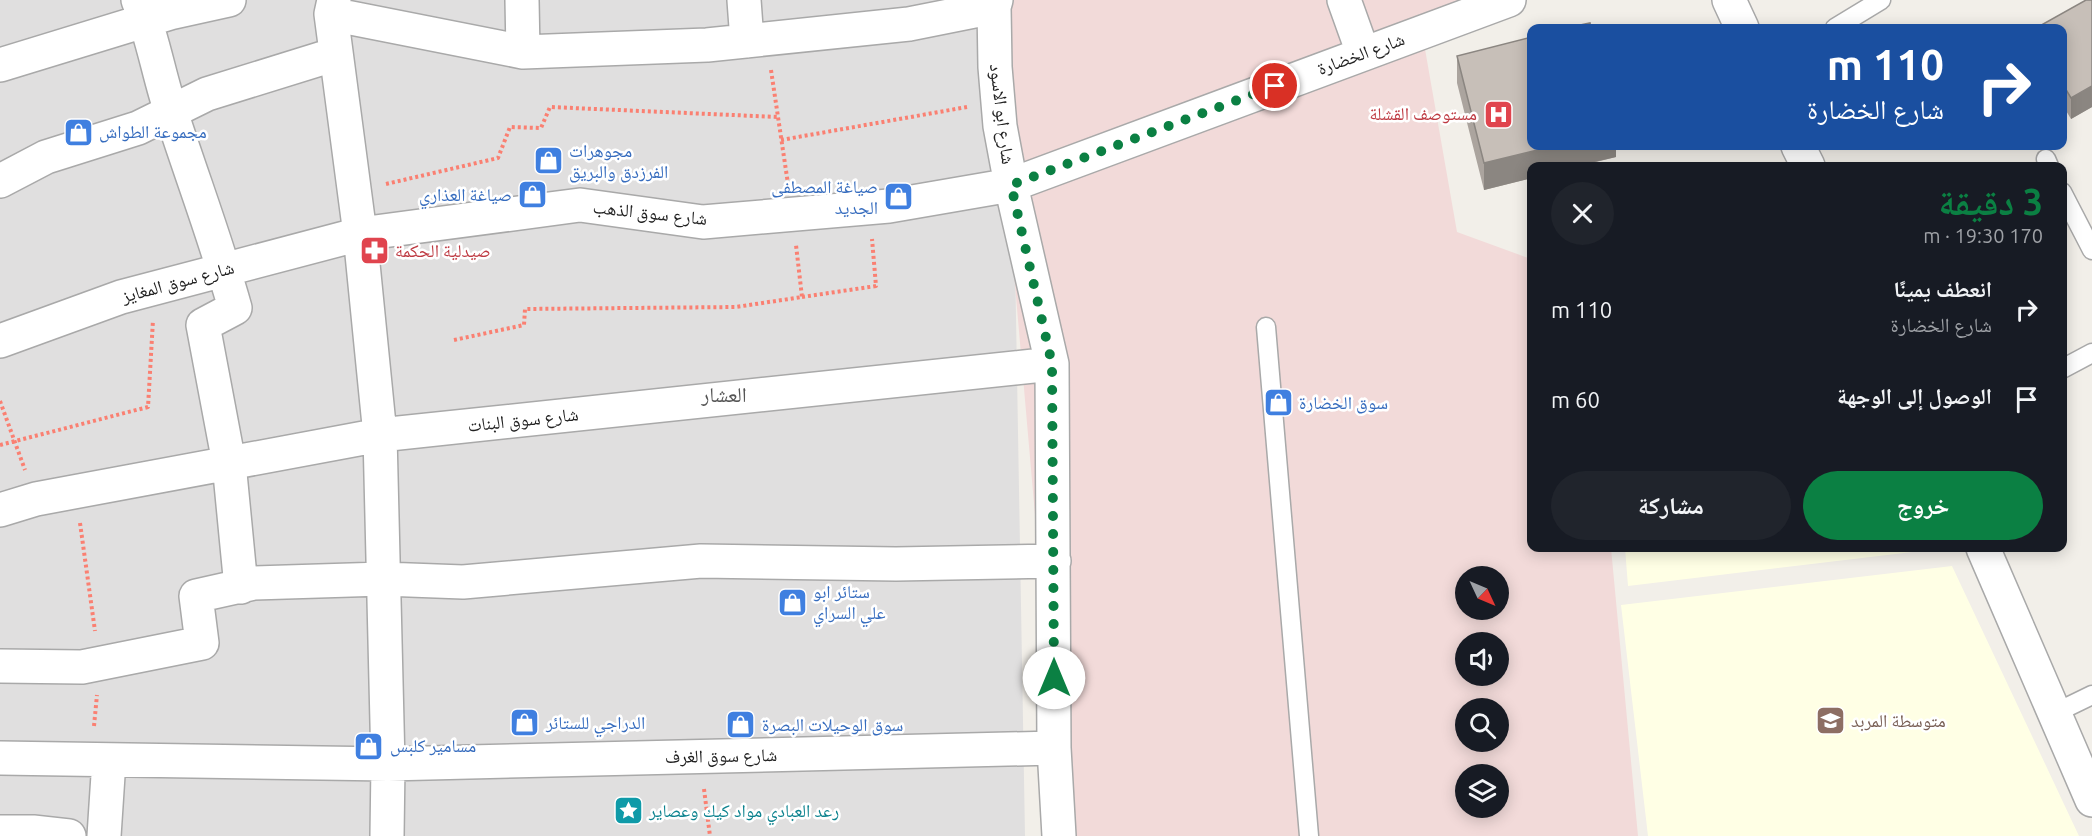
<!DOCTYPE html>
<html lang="ar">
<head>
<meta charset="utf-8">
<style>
  body { margin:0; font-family:Ubuntu,"Noto Naskh Arabic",sans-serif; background:#20242c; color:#f1f3f6; direction:rtl; height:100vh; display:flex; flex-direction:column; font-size:22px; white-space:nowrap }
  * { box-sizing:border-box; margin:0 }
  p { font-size:20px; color:#9ea1a6 }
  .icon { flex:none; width:33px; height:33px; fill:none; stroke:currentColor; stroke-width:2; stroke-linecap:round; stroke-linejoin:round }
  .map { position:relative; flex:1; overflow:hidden; direction:ltr }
  .drawer { position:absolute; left:1527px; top:162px; width:540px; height:390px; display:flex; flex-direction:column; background:#171b24; border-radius:12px; box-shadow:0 3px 15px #0003; direction:rtl }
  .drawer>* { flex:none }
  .guide { position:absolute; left:1527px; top:24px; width:540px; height:126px; border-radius:12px; box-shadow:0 3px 15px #0003; direction:rtl; background:#1a4fa0; color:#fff; overflow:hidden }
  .needle { width:39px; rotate:134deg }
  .tools { position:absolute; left:1455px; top:566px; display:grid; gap:12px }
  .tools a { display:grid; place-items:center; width:54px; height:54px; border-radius:50%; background:#171b24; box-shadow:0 3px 15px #0003; font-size:30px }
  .pin { position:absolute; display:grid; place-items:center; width:51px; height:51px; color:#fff; margin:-26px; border:3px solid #fff; border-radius:50%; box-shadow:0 2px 6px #0007 }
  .me { position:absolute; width:66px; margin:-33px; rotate:0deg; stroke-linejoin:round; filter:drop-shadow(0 0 4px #0008) }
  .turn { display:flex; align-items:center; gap:21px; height:126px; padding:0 24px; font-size:27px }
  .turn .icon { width:78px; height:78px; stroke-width:2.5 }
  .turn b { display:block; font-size:42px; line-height:51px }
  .round { display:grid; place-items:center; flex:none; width:63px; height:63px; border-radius:32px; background:#20242c }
  .summary { display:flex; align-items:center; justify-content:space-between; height:102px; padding:0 24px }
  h1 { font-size:36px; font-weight:700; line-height:45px; color:#0b8043 }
  .cta { display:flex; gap:12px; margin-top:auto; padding:12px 24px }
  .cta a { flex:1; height:69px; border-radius:36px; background:#0b8043; color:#fff; font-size:24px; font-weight:700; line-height:69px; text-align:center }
  .cta a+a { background:#20242c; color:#f1f3f6 }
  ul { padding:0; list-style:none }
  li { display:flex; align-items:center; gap:18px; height:90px; padding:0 24px }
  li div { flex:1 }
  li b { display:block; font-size:22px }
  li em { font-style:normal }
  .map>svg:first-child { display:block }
  .residential { fill:#e0dfdf }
  .commercial { fill:#f2dad9; fill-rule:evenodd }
  .education { fill:#ffffe5 }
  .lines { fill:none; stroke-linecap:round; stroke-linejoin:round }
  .lane-casing { stroke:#a9a9a9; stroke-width:21 }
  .street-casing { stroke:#a9a9a9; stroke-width:36 }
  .path { stroke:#fa8072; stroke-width:4; stroke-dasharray:3 3; stroke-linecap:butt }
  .lane { stroke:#fff; stroke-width:18 }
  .street { stroke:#fff; stroke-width:33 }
  .wall { fill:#aba49e }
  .shaded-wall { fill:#8b8681 }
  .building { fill:#c7bfb8; stroke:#8b8681; stroke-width:1.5 }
  .route { stroke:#0b8043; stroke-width:10; stroke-dasharray:0 18 }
  .labels { text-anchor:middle; stroke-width:5; stroke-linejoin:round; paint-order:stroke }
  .street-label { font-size:18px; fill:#222; stroke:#fff }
  .health-label { font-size:18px; fill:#be3a42; stroke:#fff; text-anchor:end }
  .shop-label { font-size:18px; fill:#366cbe; stroke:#fff; text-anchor:start }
  .education-label { font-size:18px; fill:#785e54; stroke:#fff; text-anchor:start }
  .culture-label { font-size:18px; fill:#0d838f; stroke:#fff; text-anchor:start }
  .quarter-label { font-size:21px; fill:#555; stroke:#fff }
</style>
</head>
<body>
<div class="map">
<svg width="2092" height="836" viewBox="0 0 2092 836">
  <rect width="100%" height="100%" fill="#f2efe9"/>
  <path class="residential" d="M0,0H1352L1013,143L1025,836H0Z"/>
  <path class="commercial" d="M997,0H1509L1422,32L1457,232L1531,259L1532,548H1611L1638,836H1063L1002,136ZM1466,576H1498V609H1466ZM1466,642H1498V675H1466ZM1466,708H1498V741H1466ZM1466,774H1498V807H1466Z"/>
  <path class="education" d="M1625,548H1946L1628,586Z
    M1952,566L2079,836H1648L1621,605Z"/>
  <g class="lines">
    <defs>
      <path id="lane" d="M1835,28L1881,0
        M2046,159L2049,166
        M2062,192L2092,250
        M1266,327L1309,836
        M2062,369L2092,353
        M2053,714L2092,695"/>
      <path id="street" d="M138,0C153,37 159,77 172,115C193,180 217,243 235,308L203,325L229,463L241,587
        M334,0L331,14L360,234L380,435L388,764L387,836
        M522,0L523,52
        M744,0L747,41
        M996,0L994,7L995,67L1000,126L1011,185L1052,364L1054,748L1059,836
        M1344,0L1363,53
        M1729,0L1742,28
        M331,14L523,52L707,45L909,24L994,7
        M0,65L170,13L229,0
        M1798,146L1808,166
        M0,181L46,157L138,128L207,94L336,54
        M0,341L121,297L360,234L580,205L703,222L889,206L1011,185L1509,0
        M0,510L36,499L380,435L1052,364
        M1983,548L2092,800
        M0,666L82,667L202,643L196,596L254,583L383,579L463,582L701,561L896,564L1054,561
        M0,758L388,764L1054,748
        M0,832H33L69,836
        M104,836L109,760"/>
    </defs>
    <use href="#lane" class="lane-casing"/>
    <use href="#street" class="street-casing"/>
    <path class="path" d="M771,70L788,184
      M781,140L967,107
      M386,184L498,158L510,127L541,128L550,107L778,117
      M802,297L876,286L872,239
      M454,340L524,325L525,309L736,307L802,297L796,245
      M0,401L25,470
      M0,445L148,407L153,320
      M80,523L95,631
      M94,726L97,695
      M704,789L710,836"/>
    <use href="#lane" class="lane"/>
    <use href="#street" class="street"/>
  </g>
  <path class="wall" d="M2092,0V107L2071,119L2062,104V28Z
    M1457,56L1616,146V157L1484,190L1457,83Z"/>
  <path class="shaded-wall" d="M2092,86V107L2071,119V98Z
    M1554,146H1616V157L1577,166H1532V178L1484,190V163Z"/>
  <path class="building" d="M2086,0H2092V86L2071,98L2062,83V28H2036Z
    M1590,23L1591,28H1566Z
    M1532,37V146H1554L1484,163L1457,56Z"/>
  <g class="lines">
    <path class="route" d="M1054,678L1052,364L1011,185L1275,86"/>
  </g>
  <defs>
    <symbol id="hospital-square" viewBox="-11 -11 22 22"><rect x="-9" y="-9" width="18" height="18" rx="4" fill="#e0444e" stroke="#fff"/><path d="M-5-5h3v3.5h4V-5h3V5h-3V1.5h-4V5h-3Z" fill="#fff"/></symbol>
    <symbol id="shop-square" viewBox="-11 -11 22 22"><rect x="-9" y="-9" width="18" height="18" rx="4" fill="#3f7fe0" stroke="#fff"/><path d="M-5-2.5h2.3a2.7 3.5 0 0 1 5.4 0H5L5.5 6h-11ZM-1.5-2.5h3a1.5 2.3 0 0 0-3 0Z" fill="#fff"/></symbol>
    <symbol id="pharmacy-square" viewBox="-11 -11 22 22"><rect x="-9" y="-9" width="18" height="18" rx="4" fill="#e0444e" stroke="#fff"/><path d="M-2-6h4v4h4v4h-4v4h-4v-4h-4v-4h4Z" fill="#fff"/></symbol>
    <symbol id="school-square" viewBox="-11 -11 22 22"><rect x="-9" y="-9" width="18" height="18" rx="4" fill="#8d6e63" stroke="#fff"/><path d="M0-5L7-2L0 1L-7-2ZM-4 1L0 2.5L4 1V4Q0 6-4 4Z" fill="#fff"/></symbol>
    <symbol id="sight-square" viewBox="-11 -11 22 22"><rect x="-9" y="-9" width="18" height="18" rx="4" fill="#0f9aa8" stroke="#fff"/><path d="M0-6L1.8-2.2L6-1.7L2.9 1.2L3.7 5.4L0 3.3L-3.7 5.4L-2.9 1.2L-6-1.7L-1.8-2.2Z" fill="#fff"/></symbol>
  </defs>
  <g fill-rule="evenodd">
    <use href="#hospital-square" x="1482" y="98" width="33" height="33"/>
    <use href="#shop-square" x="62" y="116" width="33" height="33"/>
    <use href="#shop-square" x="532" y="144" width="33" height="33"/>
    <use href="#shop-square" x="516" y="178" width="33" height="33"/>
    <use href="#shop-square" x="882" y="180" width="33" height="33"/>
    <use href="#pharmacy-square" x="358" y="234" width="33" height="33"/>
    <use href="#shop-square" x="1262" y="386" width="33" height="33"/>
    <use href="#shop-square" x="776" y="586" width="33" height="33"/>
    <use href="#school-square" x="1814" y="704" width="33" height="33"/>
    <use href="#shop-square" x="508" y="706" width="33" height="33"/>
    <use href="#shop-square" x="724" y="708" width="33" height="33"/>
    <use href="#shop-square" x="352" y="730" width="33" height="33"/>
    <use href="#sight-square" x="612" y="794" width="33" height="33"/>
  </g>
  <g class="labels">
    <g class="street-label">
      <text transform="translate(1361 54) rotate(-20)" y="6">شارع الخضارة</text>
      <text transform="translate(1002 114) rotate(83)" y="6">شارع ابو الاسود</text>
      <text transform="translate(650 213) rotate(6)" y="6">شارع سوق الذهب</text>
      <text transform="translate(178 282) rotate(-15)" y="6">شارع سوق المغايز</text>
      <text transform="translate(523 420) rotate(-6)" y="6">شارع سوق البنات</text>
      <text transform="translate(721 756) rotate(-1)" y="6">شارع سوق الغرف</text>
    </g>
    <g class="health-label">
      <text x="1477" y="120">مستوصف القشلة</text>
      <text x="395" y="257" text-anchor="start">صيدلية الحكمة</text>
    </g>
    <g class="shop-label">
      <text x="99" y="138">مجموعة الطواش</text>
      <text x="569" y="157">مجوهرات<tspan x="569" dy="21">الفرزدق والبريق</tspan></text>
      <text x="878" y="193" text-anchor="end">صياغة المصطفى<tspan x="878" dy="21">الجديد</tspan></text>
      <text x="512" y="201" text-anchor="end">صياغة العذاري</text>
      <text x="1299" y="409">سوق الخضارة</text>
      <text x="813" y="598">ستائر ابو<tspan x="813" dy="21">علي السراي</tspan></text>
      <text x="546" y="729">الدراجي للستائر</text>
      <text x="762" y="731">سوق الوحيلات البصرة</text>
      <text x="390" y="752">مسامير كلبس</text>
    </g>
    <g class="education-label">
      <text x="1851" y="727">متوسطة المربد</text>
    </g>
    <g class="culture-label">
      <text x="649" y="817">رعد العبادي مواد كيك وعصاير</text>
    </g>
    <g class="quarter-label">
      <text x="724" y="402">العشار</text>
    </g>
  </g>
</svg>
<div class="tools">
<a><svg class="needle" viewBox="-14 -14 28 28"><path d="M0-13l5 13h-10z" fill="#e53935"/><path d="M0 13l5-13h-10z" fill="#9ea1a6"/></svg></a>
<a><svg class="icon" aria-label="sound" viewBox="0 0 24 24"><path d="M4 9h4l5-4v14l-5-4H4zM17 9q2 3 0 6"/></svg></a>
<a><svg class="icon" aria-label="search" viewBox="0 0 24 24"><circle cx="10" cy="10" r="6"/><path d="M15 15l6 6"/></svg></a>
<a><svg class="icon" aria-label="layers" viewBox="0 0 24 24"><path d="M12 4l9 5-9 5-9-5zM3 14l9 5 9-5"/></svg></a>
</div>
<div class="pin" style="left:1275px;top:86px;background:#d93025"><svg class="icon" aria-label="arrive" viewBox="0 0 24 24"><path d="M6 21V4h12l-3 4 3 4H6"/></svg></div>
<svg class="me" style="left:1054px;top:678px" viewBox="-20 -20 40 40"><circle r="19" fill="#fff"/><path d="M0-13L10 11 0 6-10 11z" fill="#0b8043"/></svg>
<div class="guide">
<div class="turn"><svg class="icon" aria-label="right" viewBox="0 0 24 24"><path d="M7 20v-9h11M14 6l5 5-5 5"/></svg><div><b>110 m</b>شارع الخضارة</div></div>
</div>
<section class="drawer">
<div class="summary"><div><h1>3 دقيقة</h1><p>170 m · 19:30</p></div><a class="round"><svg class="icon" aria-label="close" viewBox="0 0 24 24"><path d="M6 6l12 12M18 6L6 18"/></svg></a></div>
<ul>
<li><svg class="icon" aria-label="right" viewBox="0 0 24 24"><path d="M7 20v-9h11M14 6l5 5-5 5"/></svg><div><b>انعطف يمينًا</b><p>شارع الخضارة</p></div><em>110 m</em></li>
<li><svg class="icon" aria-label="arrive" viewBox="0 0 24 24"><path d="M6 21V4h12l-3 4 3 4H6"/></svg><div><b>الوصول إلى الوجهة</b></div><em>60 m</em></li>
</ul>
<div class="cta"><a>خروج</a><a>مشاركة</a></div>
</section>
</div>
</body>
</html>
